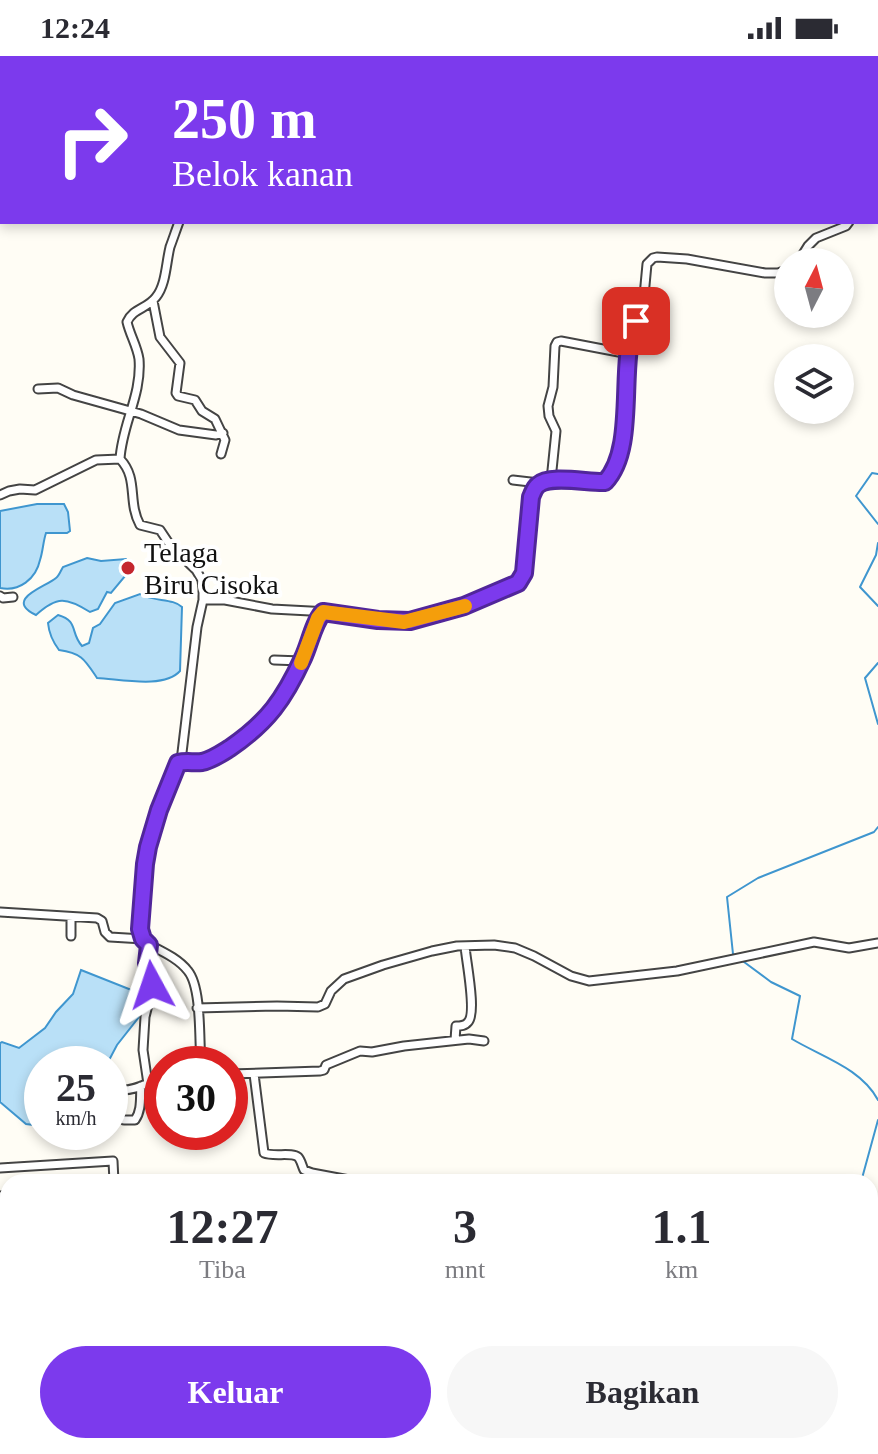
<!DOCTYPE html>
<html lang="id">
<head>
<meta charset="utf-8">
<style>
  body { margin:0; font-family:"Times New Roman",serif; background:#f7f7f7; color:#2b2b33; height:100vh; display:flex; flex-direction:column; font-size:30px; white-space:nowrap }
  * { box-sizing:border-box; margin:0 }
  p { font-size:26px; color:#7c7c81 }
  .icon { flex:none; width:44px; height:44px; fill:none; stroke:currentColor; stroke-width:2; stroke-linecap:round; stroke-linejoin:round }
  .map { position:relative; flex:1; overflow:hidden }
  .panel { position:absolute; left:0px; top:1118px; width:878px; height:280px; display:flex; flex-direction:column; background:#fff; border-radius:24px 24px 0 0; box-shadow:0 4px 12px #0003 }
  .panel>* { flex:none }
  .top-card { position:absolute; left:0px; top:0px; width:878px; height:168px; box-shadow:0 4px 12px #0003; background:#7c3aed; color:#fff; overflow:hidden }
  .needle { width:52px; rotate:6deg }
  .controls { position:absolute; left:774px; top:192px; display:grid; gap:16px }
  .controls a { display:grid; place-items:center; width:80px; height:80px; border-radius:50%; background:#fff; box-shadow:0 4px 12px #0003; font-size:40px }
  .speed { position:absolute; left:24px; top:990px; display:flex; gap:16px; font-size:40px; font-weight:700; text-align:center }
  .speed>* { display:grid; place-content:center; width:104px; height:104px; border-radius:50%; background:#fff; box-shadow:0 4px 12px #0003; line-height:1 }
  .speed small { font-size:20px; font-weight:400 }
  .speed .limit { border:12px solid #d22; background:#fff; color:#111 }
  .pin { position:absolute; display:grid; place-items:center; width:68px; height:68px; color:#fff; margin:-34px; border-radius:16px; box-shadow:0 4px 12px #0006 }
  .me { position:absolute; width:88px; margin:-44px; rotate:355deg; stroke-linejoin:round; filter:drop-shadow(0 0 6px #0008) }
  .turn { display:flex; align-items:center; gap:28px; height:168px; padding:0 40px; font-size:36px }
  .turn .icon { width:104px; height:104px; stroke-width:2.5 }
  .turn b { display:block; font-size:56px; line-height:68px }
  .eta { display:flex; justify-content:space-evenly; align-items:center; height:136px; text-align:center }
  .eta b { font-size:48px; font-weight:700; line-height:56px }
  .action { display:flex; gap:16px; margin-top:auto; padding:16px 40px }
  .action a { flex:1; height:92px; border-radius:48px; background:#7c3aed; color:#fff; font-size:32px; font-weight:700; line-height:92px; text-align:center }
  .action a+a { background:#f7f7f7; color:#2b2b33 }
  .status { display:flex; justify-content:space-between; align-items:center; height:56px; padding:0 40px; background:#fff; direction:ltr }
  .status svg { height:22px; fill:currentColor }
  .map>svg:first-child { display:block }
  .water { fill:#b9e0f7; stroke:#3f96cf; stroke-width:2 }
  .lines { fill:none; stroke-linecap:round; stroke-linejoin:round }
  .stream { stroke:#3f96cf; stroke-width:2 }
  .minor-casing { stroke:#444; stroke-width:11 }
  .minor { stroke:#fff; stroke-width:7 }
  .route-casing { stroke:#51269a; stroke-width:20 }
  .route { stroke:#7c3aed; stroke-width:14 }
  .slow { stroke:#f59e0b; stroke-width:14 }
  .poi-dot { fill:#c4262e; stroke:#fff; stroke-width:3 }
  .labels { text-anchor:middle; stroke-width:8; stroke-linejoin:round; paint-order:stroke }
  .poi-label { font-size:28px; fill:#111; stroke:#fff; text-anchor:start }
</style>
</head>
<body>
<div class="status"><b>12:24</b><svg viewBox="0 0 49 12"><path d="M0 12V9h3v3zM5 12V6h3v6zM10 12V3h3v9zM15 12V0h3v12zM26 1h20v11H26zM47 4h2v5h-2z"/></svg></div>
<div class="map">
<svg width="878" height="1398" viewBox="0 0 878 1398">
  <rect width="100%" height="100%" fill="#fffdf5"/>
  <path class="water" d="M0,0H179L178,2H2V123L0,127Z
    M37,448H64L68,456L70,475L67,477H46C43,486 43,495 40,504C36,523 19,536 0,532V455Z
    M87,502L101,505L126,503L134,515L125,520L111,537L107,536L98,553L90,556C66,541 57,540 36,559C3,543 46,531 56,522C59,520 61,514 63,511Z
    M140,538C154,546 173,542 182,551L180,615C164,633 120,623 97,622C85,604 82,597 59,594C53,586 49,578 48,567L58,559C79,565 70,577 82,590L89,587L93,572L100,568L115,547Z
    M81,914L134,935L139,961L117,989L107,1008H42V1070L26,1068L0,1046V987L2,986L19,992L45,972L56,956L73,938Z"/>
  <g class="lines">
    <path class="stream" d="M625,2L626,0
      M878,418L872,417L856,440L878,468
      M878,487L876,499L860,531L878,550
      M878,607L865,622L878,668
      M735,899L733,898L727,841L758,822L874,776L878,771
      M740,903L771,926L800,940L792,983C822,1001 861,1012 878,1044
      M861,1126L878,1064
      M870,1219L878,1234
      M870,1381L878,1379
      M840,1398L853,1390"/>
    <defs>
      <path id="minor" d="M199,2V0
        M876,127L878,126
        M179,166C176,174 173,183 170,191C166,207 166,229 156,241C147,253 133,252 127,266C130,279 137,290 139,303C142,339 122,368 120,403C139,423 127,445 140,469L160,474L170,489L196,514L202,524L203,533V544L197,571L181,705
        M798,206L808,190L816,182L846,170L849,166
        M153,245L160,281L180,307L176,337L178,340L195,344L202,355L215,363L225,384L221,398
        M38,333L58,332L73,339L141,358L179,374L216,379L223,377
        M513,424L539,427
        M551,424L556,375L549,360L548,350L553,331L555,290L557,286L561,285L629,298
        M0,439L9,435L20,433L35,434L96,404L120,403
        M0,540L3,542L13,541
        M203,544H225L272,553L329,556L378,564L404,566L464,550L518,527L524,517L531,441C533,437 534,432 538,429C550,418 588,428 605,426C628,402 629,319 630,286L644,240L647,208L653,202L657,201L687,203L765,217H778L788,213
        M274,604L302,605
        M0,856L97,862L102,865L105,876L110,881L143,883L146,887C161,895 178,902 188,915C202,932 199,986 201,1008
        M71,862V880
        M143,883C139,872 140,862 141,851C143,802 156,754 176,709C186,702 195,709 206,705C224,699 250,680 264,667C282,648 295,620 306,597C311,584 314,567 323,556
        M197,952L277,950L318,951L325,948L331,935L344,923L383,909L432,895L457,890L494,889L515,892L534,900L571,920L589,925L677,915L814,886L849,892L878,887
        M455,984L456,970C461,970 465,970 468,966C477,957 466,905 465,890
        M230,1018L320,1015L324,1014L326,1009L360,995L372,996L404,990L469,983L484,985
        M254,1018L264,1097C273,1101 292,1096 298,1101C301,1104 302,1110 304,1114L312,1117L360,1126
        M148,1028L143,994L145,961L152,933L147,907L149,889
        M122,1034C139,1034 147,1026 162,1022
        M124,1064H135C142,1054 140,1042 141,1030
        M0,1112L113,1105L114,1126
        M0,1140L8,1139
        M0,1168H8
        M0,1195H8
        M0,1225L8,1224
        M0,1250H8
        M0,1282H8
        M0,1312H8
        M0,1326L4,1398
        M250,1390V1398
        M274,1390L275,1398
        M300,1390L301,1398
        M443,1390L447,1398
        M0,1397L127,1390"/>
    </defs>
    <use href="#minor" class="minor-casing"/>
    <use href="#minor" class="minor"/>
  </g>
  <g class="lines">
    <defs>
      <path id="route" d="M152,929L147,907L149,889L143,883L140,873L145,808L148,791L159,754L178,707C186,705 194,707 202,706C212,704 222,697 230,692C268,666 284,643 303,602C310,587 313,568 323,556L378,564L410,565L464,550L518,527L524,517L531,441C533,437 534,432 538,429C550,418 589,427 605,426C638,391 617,308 636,265"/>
    </defs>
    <use href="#route" class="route-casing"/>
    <use href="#route" class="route"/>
    <path class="slow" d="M301,607L318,562L323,556L404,566L465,550"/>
  </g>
  <circle class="poi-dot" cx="128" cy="512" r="8"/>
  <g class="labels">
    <g class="poi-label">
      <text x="144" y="506">Telaga<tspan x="144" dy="32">Biru Cisoka</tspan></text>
    </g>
  </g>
</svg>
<div class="controls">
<a><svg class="needle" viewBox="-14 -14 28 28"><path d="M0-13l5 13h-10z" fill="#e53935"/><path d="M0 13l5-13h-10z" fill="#7c7c81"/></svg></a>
<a><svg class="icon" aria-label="layers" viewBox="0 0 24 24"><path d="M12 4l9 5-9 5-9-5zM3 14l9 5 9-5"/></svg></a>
</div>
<div class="speed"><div>25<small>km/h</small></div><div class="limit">30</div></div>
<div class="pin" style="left:636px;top:265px;background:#d93025"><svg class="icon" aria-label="arrive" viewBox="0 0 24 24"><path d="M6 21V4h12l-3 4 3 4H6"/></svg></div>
<svg class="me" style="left:152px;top:929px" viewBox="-20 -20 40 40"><path d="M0-17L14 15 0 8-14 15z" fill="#7c3aed" stroke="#fff" stroke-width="4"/></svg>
<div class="top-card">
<div class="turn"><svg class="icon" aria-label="right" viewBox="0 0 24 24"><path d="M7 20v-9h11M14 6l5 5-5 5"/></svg><div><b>250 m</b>Belok kanan</div></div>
</div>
<section class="panel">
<div class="eta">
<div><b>12:27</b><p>Tiba</p></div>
<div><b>3</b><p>mnt</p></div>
<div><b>1.1</b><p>km</p></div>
</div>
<div class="action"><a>Keluar</a><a>Bagikan</a></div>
</section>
</div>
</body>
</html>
